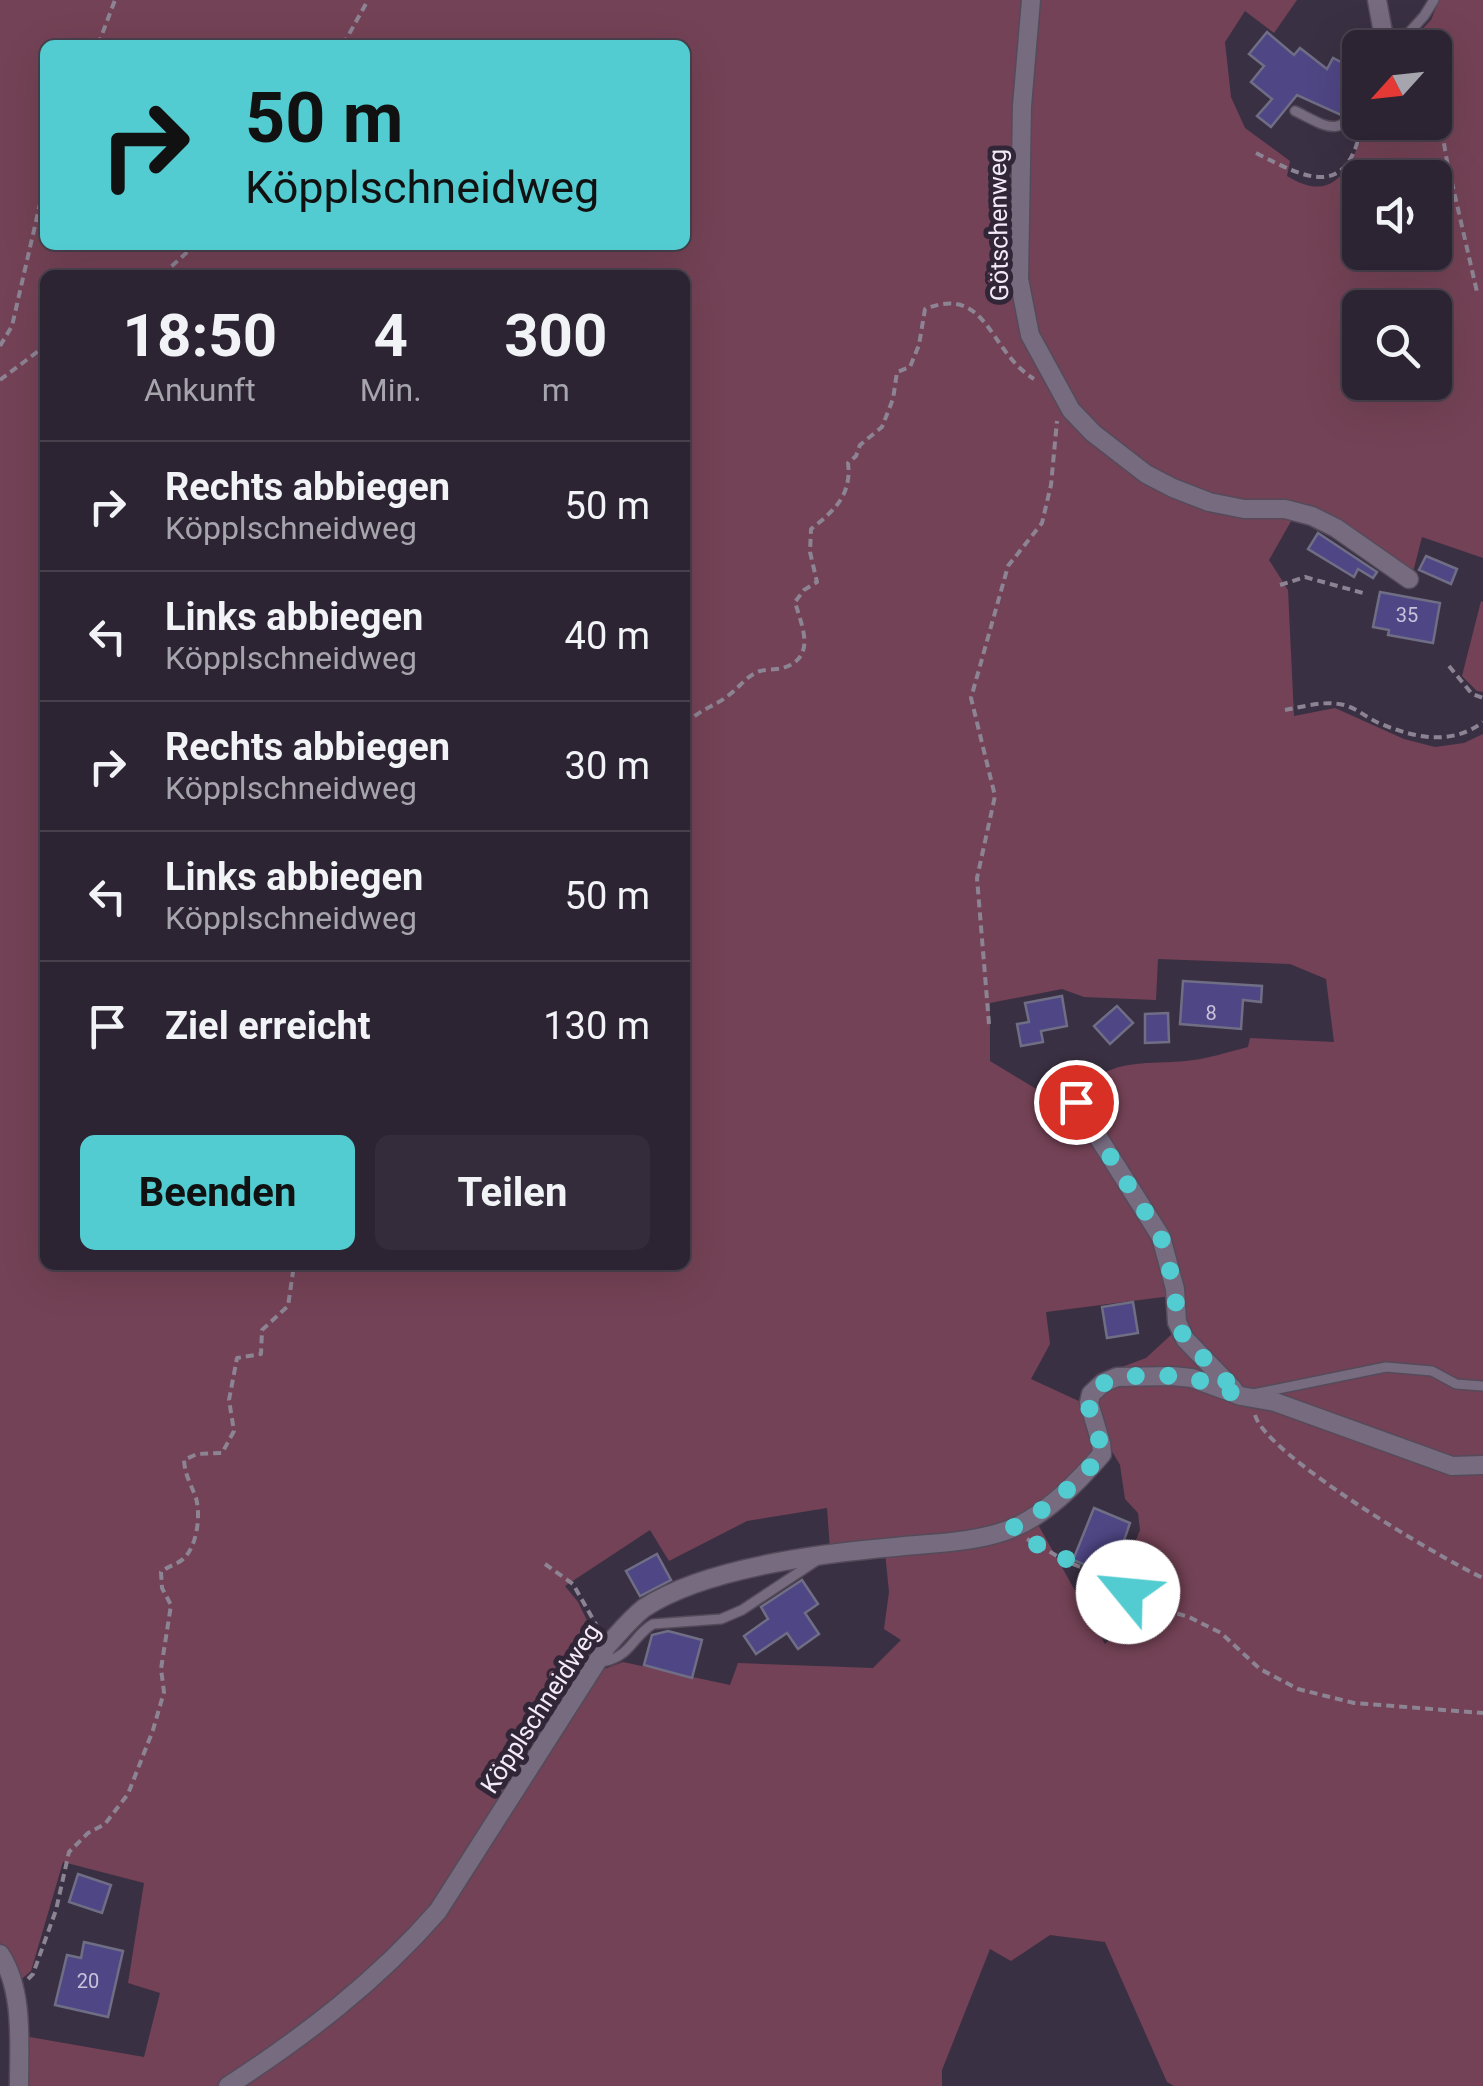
<!DOCTYPE html>
<html lang="de">
<head>
<meta charset="utf-8">
<style>
  body { margin:0; font-family:Roboto,sans-serif; background:#342c3a; color:#f1f3f6; height:100vh; display:flex; flex-direction:column; font-size:38px; white-space:nowrap }
  * { box-sizing:border-box; margin:0 }
  p { font-size:32px; color:#a6a4ac }
  .icon { flex:none; width:55px; height:55px; fill:none; stroke:currentColor; stroke-width:2; stroke-linecap:round; stroke-linejoin:round }
  .map { position:relative; flex:1; overflow:hidden }
  .sheet { position:absolute; left:40px; top:270px; width:650px; height:1000px; display:flex; flex-direction:column; background:#2c2432; border-radius:15px; box-shadow:0 10px 40px #0002,0 0 0 2px #48414d }
  .sheet>* { flex:none }
  .top-card { position:absolute; left:40px; top:40px; width:650px; height:210px; border-radius:15px; box-shadow:0 10px 40px #0002,0 0 0 2px #48414d; background:#52ccd0; color:#111; overflow:hidden }
  .needle { width:65px; rotate:243deg }
  .fabs { position:absolute; left:1342px; top:30px; display:grid; gap:20px }
  .fabs a { display:grid; place-items:center; width:110px; height:110px; border-radius:15px; background:#2c2432; box-shadow:0 10px 40px #0002,0 0 0 2px #48414d; font-size:50px }
  .pin { position:absolute; display:grid; place-items:center; width:85px; height:85px; color:#fff; margin:-42px; border:5px solid #fff; border-radius:50%; box-shadow:0 2px 10px #0007 }
  .me { position:absolute; width:110px; margin:-55px; rotate:298deg; stroke-linejoin:round; filter:drop-shadow(0 0 8px #0008) }
  .turn { display:flex; align-items:center; gap:35px; height:210px; padding:0 40px; font-size:45px }
  .turn .icon { width:130px; height:130px; stroke-width:2.5 }
  .turn b { display:block; font-size:70px; line-height:85px }
  .eta { display:flex; justify-content:space-evenly; align-items:center; height:170px; text-align:center }
  .eta b { font-size:60px; font-weight:700; line-height:70px }
  .action { display:flex; gap:20px; margin-top:auto; padding:20px 40px }
  .action a { flex:1; height:115px; border-radius:15px; background:#52ccd0; color:#111; font-size:40px; font-weight:700; line-height:115px; text-align:center }
  .action a+a { background:#342c3a; color:#f1f3f6 }
  ul { padding:0; list-style:none }
  li { display:flex; align-items:center; gap:30px; height:130px; padding:0 40px; border-top:2px solid #48414d }
  li div { flex:1 }
  li b { display:block; font-size:38px }
  li em { font-style:normal }
  .map>svg:first-child { display:block }
  .green { fill:#744256; fill-rule:evenodd }
  .building { fill:#4f4685; stroke:#6f6e85; stroke-width:2.5 }
  .lines { fill:none; stroke-linecap:round; stroke-linejoin:round }
  .service-casing { stroke:#544b5a; stroke-width:12 }
  .minor-casing { stroke:#544b5a; stroke-width:21 }
  .path { stroke:#8c8393; stroke-width:4; stroke-dasharray:8 5; stroke-linecap:butt }
  .service { stroke:#776b80; stroke-width:9 }
  .minor { stroke:#776b80; stroke-width:18 }
  .route { stroke:#52ccd0; stroke-width:18; stroke-dasharray:0 32.4 }
  .labels { text-anchor:middle; stroke-width:10; stroke-linejoin:round; paint-order:stroke }
  .number-label { font-size:20px; fill:#c9c2da }
  .street-label { font-size:25px; fill:#f2ebf7; stroke:#302638 }
</style>
</head>
<body>
<div class="map">
<svg width="1483" height="2086" viewBox="0 0 1483 2086">
  <rect width="100%" height="100%" fill="#3a3043"/>
  <path class="green" d="M0,0H1025L1013,228L1022,229L1035,0H1297L1274,33L1245,11L1225,42L1231,97L1245,128L1290,161L1287,176C1339,208 1350,161 1369,123L1435,122V48L1405,47L1431,20L1439,0H1483V558L1422,537L1412,576C1377,549 1339,514 1294,506C1266,502 1238,506 1210,498C1160,485 1120,449 1081,417L1076,423C1119,463 1170,505 1231,514C1252,517 1273,515 1294,516L1269,560L1288,590L1294,716L1335,708L1404,739L1435,747L1464,743L1483,734V2086H1174L1167,2082L1105,1942L1050,1935L1011,1961L990,1949L942,2070V2086H236C318,2035 393,1975 452,1899L596,1672L623,1662L730,1685L738,1663L873,1668L901,1640L884,1629L889,1592L885,1552L995,1541L1036,1521L1105,1644L1149,1594L1131,1552L1140,1530L1138,1513L1125,1499L1120,1465L1109,1446C1082,1458 1060,1493 1033,1511C976,1548 896,1543 830,1549L827,1508L747,1521L669,1561L650,1530L565,1586L578,1602L601,1649L426,1919L387,1959L284,2043L220,2086H23L24,2036L144,2057L160,1993L128,1983L144,1883L63,1862L31,1971L17,1983L10,1957L0,1943ZM45,45H685V245H45ZM1360,178H1435V252H1360ZM45,275H685V1265H45ZM1360,308H1435V382H1360ZM1158,959L1290,964L1326,979L1334,1042L1250,1038L1248,1047C1228,1052 1207,1059 1186,1061C1150,1065 1100,1056 1082,1098C1092,1143 1147,1190 1167,1236C1181,1269 1172,1311 1193,1340C1207,1358 1226,1373 1243,1389L1246,1401L1234,1403L1191,1384L1147,1381L1115,1384L1083,1403L1031,1379L1050,1344L1046,1312L1171,1296L1166,1262L1153,1230L1071,1110L990,1061V1003L1062,989L1084,997L1156,1000Z
    M1481,601L1483,602V692L1477,691L1462,676Z
    M1172,1334L1178,1345L1218,1383L1111,1371L1146,1358Z"/>
  <path class="building" d="M1360,30V82L1341,115L1297,95L1271,127L1257,116L1272,99L1251,82L1264,66L1249,54L1267,32L1294,55L1300,48L1327,69L1333,58L1343,63Z
    M1318,533L1377,572L1373,578L1358,569L1354,577L1308,549Z
    M1426,556L1457,569L1451,584L1419,570Z
    M1380,592L1440,603L1433,643L1388,635L1389,630L1373,627Z
    M1183,981L1262,986L1261,1002L1243,1000L1241,1029L1180,1024Z
    M1062,996L1067,1026L1041,1031L1043,1042L1021,1046L1017,1024L1029,1022L1025,1003Z
    M1117,1006L1133,1023L1110,1044L1094,1026Z
    M1168,1013L1169,1042L1145,1043V1014Z
    M1133,1302L1138,1333L1107,1338L1102,1307Z
    M1094,1508L1130,1523L1107,1590L1120,1596L1113,1614L1083,1602L1096,1569L1073,1560Z
    M657,1554L671,1580L640,1596L626,1571Z
    M802,1580L818,1604L805,1613L819,1634L798,1649L787,1633L756,1654L744,1636L768,1619L761,1607Z
    M668,1631L702,1640L692,1678L644,1665L652,1635Z
    M78,1874L111,1885L102,1913L69,1902Z
    M84,1942L123,1951L108,2017L55,2005L67,1955L81,1958Z"/>
  <g class="lines">
    <defs>
      <path id="service" d="M1395,48L1424,16L1434,0
        M1295,111C1326,126 1340,140 1360,103
        M1253,1394L1386,1367L1432,1371L1456,1384L1483,1386
        M600,1657L606,1661C630,1656 634,1635 653,1624L721,1619L742,1610L816,1561"/>
      <path id="minor" d="M1031,0L1022,106L1019,279L1030,335L1071,410L1093,433L1146,474L1173,488L1209,502L1244,509H1285L1312,516L1336,528L1409,579
        M1377,0L1385,43L1393,48
        M1076,1102L1161,1237L1175,1289L1177,1322L1185,1339L1233,1389
        M0,1954C24,1990 19,2044 19,2086
        M228,2086C305,2036 377,1981 438,1911L607,1646C619,1633 630,1619 644,1608C704,1568 824,1553 895,1547C932,1543 972,1543 1008,1530C1044,1517 1077,1483 1102,1454L1101,1443L1089,1403L1091,1394L1103,1383L1117,1377L1172,1376L1192,1378L1241,1396L1275,1402L1452,1466L1483,1465"/>
    </defs>
    <use href="#service" class="service-casing"/>
    <use href="#minor" class="minor-casing"/>
    <path class="path" d="M98,45L115,0
      M343,45L368,0
      M1435,92L1447,161L1477,292
      M1256,153C1307,179 1348,201 1362,123
      M162,275L195,245
      M0,346L12,326L45,182
      M0,380L45,346
      M1280,585L1305,577L1363,593
      M1449,666L1472,694L1483,698
      M1285,710C1302,707 1322,701 1339,704C1355,706 1366,718 1381,724C1416,738 1451,746 1483,722
      M685,725C699,709 716,706 729,695C740,687 746,676 760,671C767,669 776,670 783,668C817,657 802,627 795,602L804,590L817,582L810,552L811,529C834,511 852,495 848,463L856,456L860,445L882,427L893,399L897,372L910,367L919,345L925,309C988,284 988,351 1034,379
      M989,1024L977,878L995,796L971,698L1008,566L1042,523L1051,485L1057,421
      M1255,1415C1266,1455 1438,1557 1483,1578
      M1027,1539L1068,1562L1111,1579L1146,1604L1189,1617L1221,1633L1260,1669L1298,1689L1354,1703L1483,1713
      M545,1564L573,1584L598,1628
      M28,1979L33,1974L56,1910L69,1852L88,1833L105,1824L128,1794L153,1730L164,1692L161,1669L171,1605L162,1588L161,1572C168,1566 175,1565 182,1560C197,1548 201,1516 196,1498C191,1484 185,1476 184,1460L197,1454L222,1453L234,1431L229,1400L237,1358L261,1354L262,1330L288,1306L294,1265"/>
    <use href="#service" class="service"/>
    <use href="#minor" class="minor"/>
  </g>
  <g class="lines">
    <path class="route" d="M1076,1102L1161,1237L1175,1289L1177,1322L1185,1339L1241,1396C1224,1390 1206,1381 1189,1378C1167,1374 1092,1370 1089,1401C1088,1418 1101,1436 1102,1454C1076,1484 1047,1510 1012,1528C1048,1556 1092,1566 1128,1592"/>
  </g>
  <g class="labels">
    <g class="number-label">
      <text x="1407" y="622">35</text>
      <text x="1211" y="1020">8</text>
      <text x="88" y="1988">20</text>
    </g>
    <g class="street-label">
      <text transform="translate(998 225) rotate(-91)" y="9">Götschenweg</text>
      <text transform="translate(540 1708) rotate(-57)" y="9">Köpplschneidweg</text>
    </g>
  </g>
</svg>
<div class="fabs">
<a><svg class="needle" viewBox="-14 -14 28 28"><path d="M0-13l5 13h-10z" fill="#e53935"/><path d="M0 13l5-13h-10z" fill="#a6a4ac"/></svg></a>
<a><svg class="icon" aria-label="sound" viewBox="0 0 24 24"><path d="M4 9h4l5-4v14l-5-4H4zM17 9q2 3 0 6"/></svg></a>
<a><svg class="icon" aria-label="search" viewBox="0 0 24 24"><circle cx="10" cy="10" r="6"/><path d="M15 15l6 6"/></svg></a>
</div>
<div class="pin" style="left:1076px;top:1102px;background:#d93025"><svg class="icon" aria-label="arrive" viewBox="0 0 24 24"><path d="M6 21V4h12l-3 4 3 4H6"/></svg></div>
<svg class="me" style="left:1128px;top:1592px" viewBox="-20 -20 40 40"><circle r="19" fill="#fff"/><path d="M0-13L10 11 0 6-10 11z" fill="#52ccd0"/></svg>
<div class="top-card">
<div class="turn"><svg class="icon" aria-label="right" viewBox="0 0 24 24"><path d="M7 20v-9h11M14 6l5 5-5 5"/></svg><div><b>50 m</b>Köpplschneidweg</div></div>
</div>
<section class="sheet">
<div class="eta">
<div><b>18:50</b><p>Ankunft</p></div>
<div><b>4</b><p>Min.</p></div>
<div><b>300</b><p>m</p></div>
</div>
<ul>
<li><svg class="icon" aria-label="right" viewBox="0 0 24 24"><path d="M7 20v-9h11M14 6l5 5-5 5"/></svg><div><b>Rechts abbiegen</b><p>Köpplschneidweg</p></div><em>50 m</em></li>
<li><svg class="icon" aria-label="left" viewBox="0 0 24 24"><path d="M17 20v-9H6M10 6l-5 5 5 5"/></svg><div><b>Links abbiegen</b><p>Köpplschneidweg</p></div><em>40 m</em></li>
<li><svg class="icon" aria-label="right" viewBox="0 0 24 24"><path d="M7 20v-9h11M14 6l5 5-5 5"/></svg><div><b>Rechts abbiegen</b><p>Köpplschneidweg</p></div><em>30 m</em></li>
<li><svg class="icon" aria-label="left" viewBox="0 0 24 24"><path d="M17 20v-9H6M10 6l-5 5 5 5"/></svg><div><b>Links abbiegen</b><p>Köpplschneidweg</p></div><em>50 m</em></li>
<li><svg class="icon" aria-label="arrive" viewBox="0 0 24 24"><path d="M6 21V4h12l-3 4 3 4H6"/></svg><div><b>Ziel erreicht</b></div><em>130 m</em></li>
</ul>
<div class="action"><a>Beenden</a><a>Teilen</a></div>
</section>
</div>
</body>
</html>
